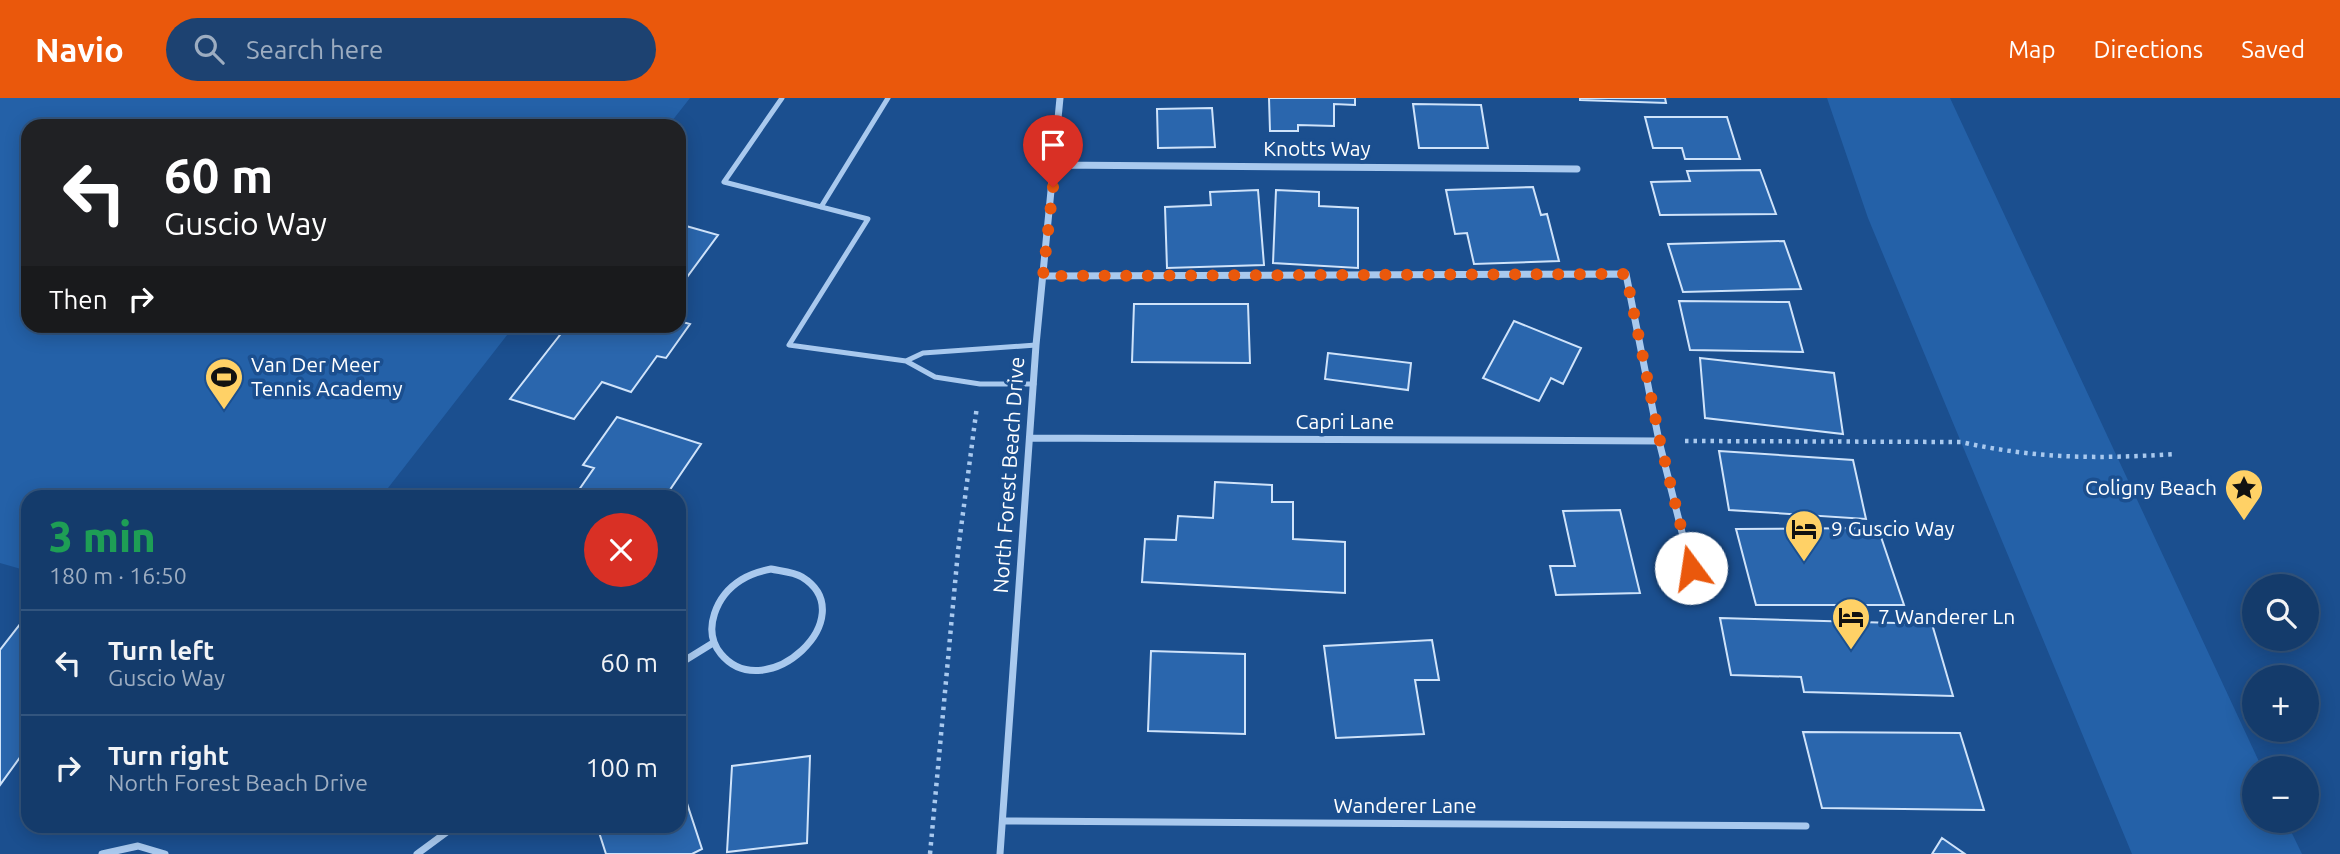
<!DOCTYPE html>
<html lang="en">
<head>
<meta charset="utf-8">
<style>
  body { margin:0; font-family:Ubuntu,sans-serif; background:#1d4271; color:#f1f3f6; height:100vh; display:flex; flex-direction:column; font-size:26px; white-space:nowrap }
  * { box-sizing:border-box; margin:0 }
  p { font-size:23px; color:#9dadc1 }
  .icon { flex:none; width:38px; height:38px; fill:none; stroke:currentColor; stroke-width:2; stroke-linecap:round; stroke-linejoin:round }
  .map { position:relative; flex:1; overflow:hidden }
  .sheet { position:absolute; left:21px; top:392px; width:665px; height:343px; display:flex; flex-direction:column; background:#143b6b; border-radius:21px; box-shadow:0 4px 18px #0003,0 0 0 2px #33557e }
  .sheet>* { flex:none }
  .guide { position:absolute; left:21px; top:21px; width:665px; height:214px; border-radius:21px; box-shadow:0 4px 18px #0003,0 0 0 2px #33557e; background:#202124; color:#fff; overflow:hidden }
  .fabs { position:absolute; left:2242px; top:476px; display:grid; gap:14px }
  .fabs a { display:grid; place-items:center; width:77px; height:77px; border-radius:50%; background:#143b6b; box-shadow:0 4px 18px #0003,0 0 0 2px #33557e; font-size:35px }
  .pin { position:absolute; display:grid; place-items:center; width:60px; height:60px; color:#fff; margin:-72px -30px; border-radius:50% 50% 50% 0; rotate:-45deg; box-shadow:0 0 7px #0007 }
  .pin .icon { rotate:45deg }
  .me { position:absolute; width:77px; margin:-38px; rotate:346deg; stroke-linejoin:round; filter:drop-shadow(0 0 5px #0008) }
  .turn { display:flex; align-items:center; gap:24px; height:147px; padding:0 28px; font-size:32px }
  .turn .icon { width:91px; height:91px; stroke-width:2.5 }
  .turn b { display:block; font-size:49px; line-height:60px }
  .then { display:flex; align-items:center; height:66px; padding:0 28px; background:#0003; gap:14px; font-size:26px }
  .round { display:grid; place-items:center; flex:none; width:74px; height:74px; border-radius:37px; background:#1d4271 }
  .headline { display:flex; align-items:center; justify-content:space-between; height:119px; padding:0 28px }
  h1 { font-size:42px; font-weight:800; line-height:52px; color:#1e9e55 }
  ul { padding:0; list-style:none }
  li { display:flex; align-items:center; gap:21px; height:105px; padding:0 28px; border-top:2px solid #33557e }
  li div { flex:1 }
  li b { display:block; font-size:26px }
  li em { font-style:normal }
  header { display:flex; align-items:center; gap:42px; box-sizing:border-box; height:98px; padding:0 35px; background:#ea580c; color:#fff }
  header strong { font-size:33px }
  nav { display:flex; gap:38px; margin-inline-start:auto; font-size:24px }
  .search { width:490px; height:63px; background:#1d4271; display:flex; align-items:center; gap:18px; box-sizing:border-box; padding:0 24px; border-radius:38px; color:#9dadc1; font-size:26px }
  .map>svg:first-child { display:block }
  .green { fill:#2461a8 }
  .building { fill:#2a66ad; stroke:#cfe3fa; stroke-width:2 }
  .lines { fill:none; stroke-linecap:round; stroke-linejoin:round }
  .path { stroke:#a9c9ee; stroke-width:4.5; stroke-dasharray:3.5 5; stroke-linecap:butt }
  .lane { stroke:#a9c9ee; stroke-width:5 }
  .street { stroke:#a9c9ee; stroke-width:7 }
  .route { stroke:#ea580c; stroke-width:12; stroke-dasharray:0 21.6 }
  .labels { text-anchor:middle; stroke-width:7; stroke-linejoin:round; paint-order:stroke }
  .street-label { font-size:21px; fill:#fff; stroke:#1b4f8f }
  .poi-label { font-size:21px; fill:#fff; stroke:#1b4f8f; text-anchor:start }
</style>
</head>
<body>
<header>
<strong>Navio</strong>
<div class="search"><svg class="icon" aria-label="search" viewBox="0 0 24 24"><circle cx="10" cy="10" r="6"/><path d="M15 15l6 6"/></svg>Search here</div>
<nav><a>Map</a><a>Directions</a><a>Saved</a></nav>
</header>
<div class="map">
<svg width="2340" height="756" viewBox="0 0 2340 756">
  <rect width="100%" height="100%" fill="#1b4f8f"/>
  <path class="green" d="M0,0H690L668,28H28V228H514L381,399H28V473L0,465Z
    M1827,0H1950L2262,670H2254V723H2286L2302,756H2132L1868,120Z"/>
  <path class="building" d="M1269,0H1355V7L1334,6V28L1298,27V33H1270Z
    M1580,0H1665L1666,5L1580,2Z
    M1413,6L1481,7L1488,50H1419Z
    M1212,10L1215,49L1158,50L1157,11Z
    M1645,19H1727L1740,61H1685L1682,50H1653Z
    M1760,72L1776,116L1660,117L1651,84L1690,83L1687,73Z
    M1533,89L1541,117L1547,116L1559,163L1474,166L1467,135L1455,136L1446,92Z
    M1258,92L1264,167L1167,170L1165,109L1211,107L1210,94Z
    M1276,92L1319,94V108L1358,110V170L1273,165Z
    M679,126L718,137L679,190Z
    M1784,143L1801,191L1683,194L1668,146Z
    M1679,203L1789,204L1803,254L1690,252Z
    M1134,206H1248L1250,265L1132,264Z
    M679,223L690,226L666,260L657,258L631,294L602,284L574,321L510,301L567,228H679Z
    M1514,223L1581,250L1563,286L1551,280L1539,303L1483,280Z
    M1328,255L1411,265L1408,292L1325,281Z
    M1700,260L1834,275L1843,336L1705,320Z
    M617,319L701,346L665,399H574L594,370L583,367Z
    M1719,353L1853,362L1866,421L1729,412Z
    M1215,384L1272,387V404H1293V441L1345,444V495L1142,484L1145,441L1176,442L1178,418L1213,420Z
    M1620,412L1640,495L1556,497L1550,468H1575L1563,413Z
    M1878,430L1904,507H1756L1736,431Z
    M28,516V660L21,658L0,687V552Z
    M1720,520L1932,526L1953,598L1804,594L1801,579L1731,577Z
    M1432,542L1439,582H1415L1424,636L1336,640L1324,548Z
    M1151,553L1245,556V636L1148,633Z
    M1803,634L1960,635L1984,712L1822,710Z
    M810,658L807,745L727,754L732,668Z
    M679,681L702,751L692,756H606L597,728H679Z
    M1942,740L1965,756H1932Z"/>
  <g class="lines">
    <path class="path" d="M1685,343L1961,344C2037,361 2097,361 2175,356
      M930,756L958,453L977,308"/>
    <path class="lane" d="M782,0L724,84L868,121L789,247L906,263L935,279L980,286H1034
      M821,109L888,0
      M906,263L923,255L1036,247"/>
    <path class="street" d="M1055,67L1577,71
      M1043,178L1626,176L1659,343L1691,470
      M1030,340L1659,343
      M771,471C780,473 794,474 802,479C865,518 766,610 721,556C701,532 717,497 741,482C750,476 761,473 771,471Z
      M679,566L713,545
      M1003,723L1806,728
      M102,756L138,748L165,756
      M417,756L455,728
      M1000,756L1036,247L1060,0"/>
  </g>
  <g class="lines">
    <path class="route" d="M1053,89L1043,178L1626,176L1660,343L1691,470"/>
  </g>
  <defs>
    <symbol id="stadium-pin" viewBox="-11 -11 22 30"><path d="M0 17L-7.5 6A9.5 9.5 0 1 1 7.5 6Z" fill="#ffd166" stroke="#1b4f8f"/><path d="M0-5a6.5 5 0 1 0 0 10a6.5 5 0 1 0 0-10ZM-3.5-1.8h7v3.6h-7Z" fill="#111"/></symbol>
    <symbol id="sight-pin" viewBox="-11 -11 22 30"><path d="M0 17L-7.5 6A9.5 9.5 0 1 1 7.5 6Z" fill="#ffd166" stroke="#1b4f8f"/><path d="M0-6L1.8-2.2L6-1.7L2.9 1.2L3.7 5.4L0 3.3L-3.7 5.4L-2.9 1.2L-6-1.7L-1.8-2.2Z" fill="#111"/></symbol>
    <symbol id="hotel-pin" viewBox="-11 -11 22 30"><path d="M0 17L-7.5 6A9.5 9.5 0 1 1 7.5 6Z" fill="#ffd166" stroke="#1b4f8f"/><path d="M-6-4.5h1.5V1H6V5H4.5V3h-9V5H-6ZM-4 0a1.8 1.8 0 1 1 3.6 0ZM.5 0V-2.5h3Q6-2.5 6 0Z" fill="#111"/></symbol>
  </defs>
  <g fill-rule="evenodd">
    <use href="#stadium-pin" x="202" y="257" width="44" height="60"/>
    <use href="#sight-pin" x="2222" y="368" width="44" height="60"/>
    <use href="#hotel-pin" x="1782" y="409" width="44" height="60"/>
    <use href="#hotel-pin" x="1829" y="497" width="44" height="60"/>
  </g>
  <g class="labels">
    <g class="street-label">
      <text x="1317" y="58">Knotts Way</text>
      <text x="1345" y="331">Capri Lane</text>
      <text transform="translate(1009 377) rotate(-86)" y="7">North Forest Beach Drive</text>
      <text x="1405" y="715">Wanderer Lane</text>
    </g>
    <g class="poi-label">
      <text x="251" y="274">Van Der Meer<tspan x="251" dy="24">Tennis Academy</tspan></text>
      <text x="2217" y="397" text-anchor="end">Coligny Beach</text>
      <text x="1831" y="438">9 Guscio Way</text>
      <text x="1878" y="526">7 Wanderer Ln</text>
    </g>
  </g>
</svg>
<div class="fabs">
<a><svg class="icon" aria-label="search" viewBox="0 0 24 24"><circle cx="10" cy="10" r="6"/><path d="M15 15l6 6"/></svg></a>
<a>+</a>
<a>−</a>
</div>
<div class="pin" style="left:1053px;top:89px;background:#d93025"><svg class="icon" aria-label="arrive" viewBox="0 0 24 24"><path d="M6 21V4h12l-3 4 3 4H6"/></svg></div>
<svg class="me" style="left:1691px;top:470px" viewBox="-20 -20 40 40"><circle r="19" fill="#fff"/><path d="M0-13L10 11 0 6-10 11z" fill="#ea580c"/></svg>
<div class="guide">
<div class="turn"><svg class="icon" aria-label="left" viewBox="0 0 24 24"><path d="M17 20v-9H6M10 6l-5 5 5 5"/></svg><div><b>60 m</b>Guscio Way</div></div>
<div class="then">Then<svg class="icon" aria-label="right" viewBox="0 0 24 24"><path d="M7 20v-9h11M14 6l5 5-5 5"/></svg></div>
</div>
<section class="sheet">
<div class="headline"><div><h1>3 min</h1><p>180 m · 16:50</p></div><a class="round" style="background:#d93025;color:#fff"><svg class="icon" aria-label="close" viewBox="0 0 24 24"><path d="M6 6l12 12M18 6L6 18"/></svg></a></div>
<ul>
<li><svg class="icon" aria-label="left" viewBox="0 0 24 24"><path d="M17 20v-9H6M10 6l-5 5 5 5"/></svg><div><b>Turn left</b><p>Guscio Way</p></div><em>60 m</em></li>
<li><svg class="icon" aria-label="right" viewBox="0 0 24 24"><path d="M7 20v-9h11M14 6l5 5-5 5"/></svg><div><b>Turn right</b><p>North Forest Beach Drive</p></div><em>100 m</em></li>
</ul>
</section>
</div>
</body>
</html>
